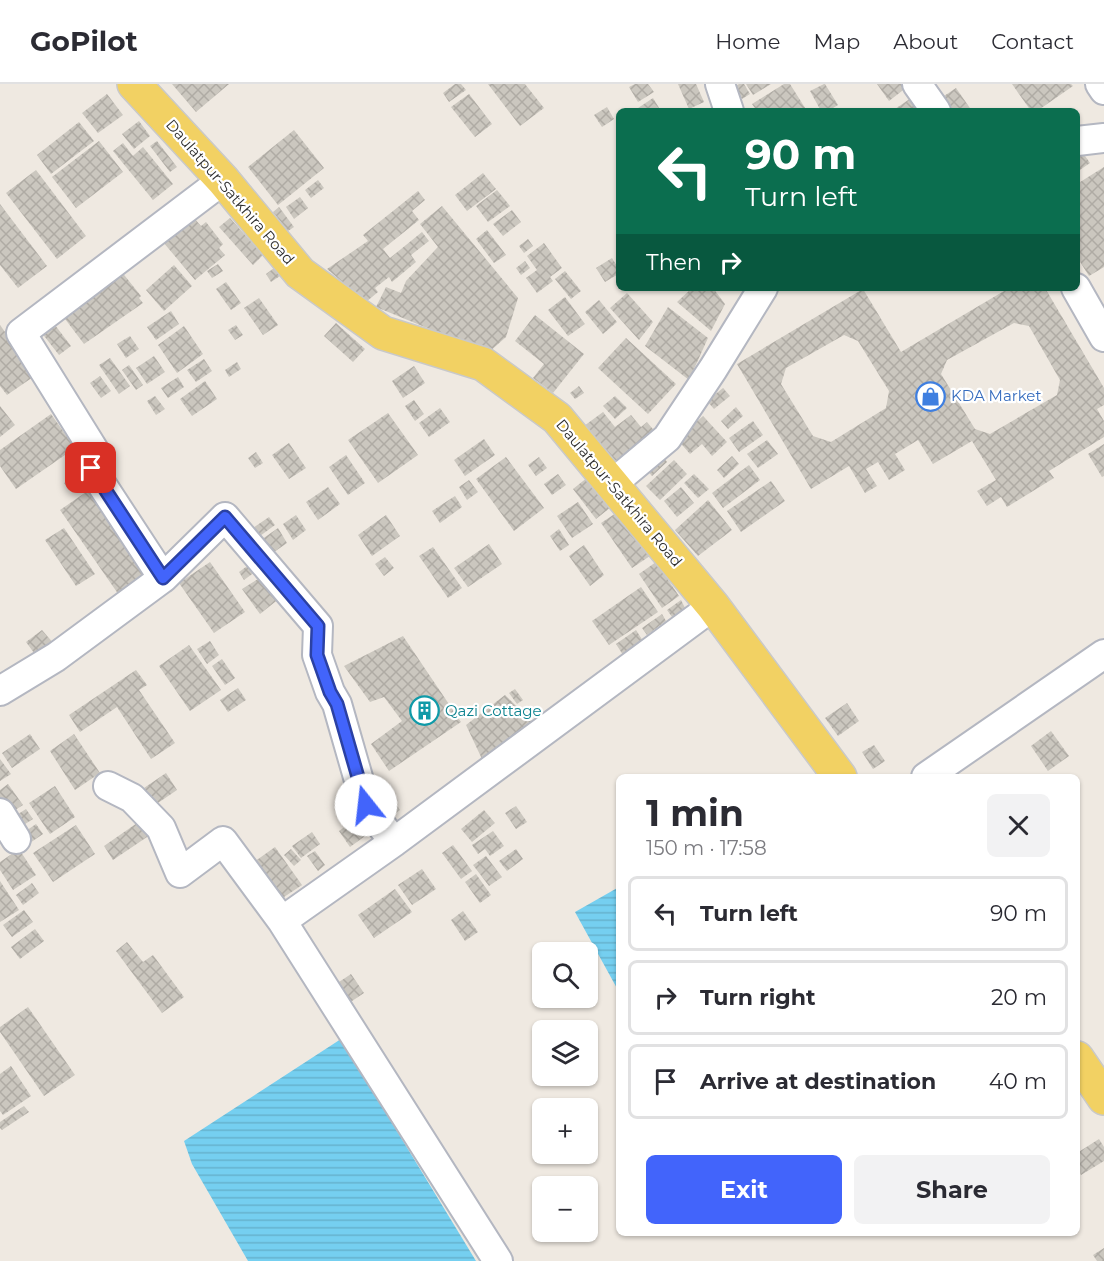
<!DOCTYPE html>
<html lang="en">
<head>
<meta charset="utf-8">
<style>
  body { margin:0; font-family:Montserrat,sans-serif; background:#f2f2f3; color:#2b2b33; height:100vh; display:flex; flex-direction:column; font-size:22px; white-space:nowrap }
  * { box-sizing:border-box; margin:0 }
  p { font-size:20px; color:#7c7c81 }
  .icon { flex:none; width:33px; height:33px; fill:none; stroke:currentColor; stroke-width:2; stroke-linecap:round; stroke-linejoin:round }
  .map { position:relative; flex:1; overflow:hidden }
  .panel { position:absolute; left:616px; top:690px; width:464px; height:462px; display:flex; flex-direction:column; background:#fff; border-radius:9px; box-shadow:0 2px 4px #0004 }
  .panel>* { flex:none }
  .hud { position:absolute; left:616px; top:24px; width:464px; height:183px; border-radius:9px; box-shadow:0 2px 4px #0004; background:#0b6e4f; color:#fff; overflow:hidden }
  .tools { position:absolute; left:532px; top:858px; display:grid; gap:12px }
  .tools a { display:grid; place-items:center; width:66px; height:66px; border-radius:9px; background:#fff; box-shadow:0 2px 4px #0004; font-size:30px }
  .pin { position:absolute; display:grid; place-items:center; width:51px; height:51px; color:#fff; margin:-26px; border-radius:12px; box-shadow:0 3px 9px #0006 }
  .me { position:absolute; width:66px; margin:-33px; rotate:344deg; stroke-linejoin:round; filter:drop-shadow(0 0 4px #0008) }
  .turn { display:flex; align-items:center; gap:21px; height:126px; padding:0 30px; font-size:27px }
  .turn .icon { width:78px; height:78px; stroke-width:2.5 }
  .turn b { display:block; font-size:42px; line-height:51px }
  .then { display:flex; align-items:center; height:57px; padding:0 30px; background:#0003; gap:12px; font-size:22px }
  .round { display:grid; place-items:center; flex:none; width:63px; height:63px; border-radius:9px; background:#f2f2f3 }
  .overview { display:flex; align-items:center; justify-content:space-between; height:102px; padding:0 30px }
  h1 { font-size:36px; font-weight:700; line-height:45px }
  .cta { display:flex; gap:12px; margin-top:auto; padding:12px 30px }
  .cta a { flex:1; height:69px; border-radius:9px; background:#4264fb; color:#fff; font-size:24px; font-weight:700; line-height:69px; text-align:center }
  .cta a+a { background:#f2f2f3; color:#2b2b33 }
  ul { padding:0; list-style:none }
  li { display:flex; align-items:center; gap:18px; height:75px; margin:0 12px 9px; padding:0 18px; border:3px solid #e1e1e2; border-radius:9px }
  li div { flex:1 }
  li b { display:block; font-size:22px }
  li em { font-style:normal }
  header { display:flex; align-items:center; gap:36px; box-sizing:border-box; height:84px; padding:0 30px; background:#fff; border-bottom:2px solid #e1e1e2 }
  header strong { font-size:28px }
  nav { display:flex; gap:33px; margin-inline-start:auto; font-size:21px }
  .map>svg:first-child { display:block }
  .water { fill:url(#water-rules) }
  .building { fill:url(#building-cross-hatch); fill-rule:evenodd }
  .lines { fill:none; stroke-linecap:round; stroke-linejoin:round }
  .minor-casing { stroke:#b4b7c1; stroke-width:32 }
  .major-casing { stroke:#c9c9c9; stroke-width:36 }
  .minor { stroke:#fff; stroke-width:28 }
  .major { stroke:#f2d163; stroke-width:33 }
  .route-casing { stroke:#2b41a3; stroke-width:15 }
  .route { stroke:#4264fb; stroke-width:10 }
  .labels { text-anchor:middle; stroke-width:4.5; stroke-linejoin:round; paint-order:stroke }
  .street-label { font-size:15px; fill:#2e2e2e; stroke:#fff }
  .shop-label { font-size:15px; fill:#366cbe; stroke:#fff; text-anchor:start }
  .culture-label { font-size:15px; fill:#0d838f; stroke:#fff; text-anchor:start }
</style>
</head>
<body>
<header>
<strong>GoPilot</strong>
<nav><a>Home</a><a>Map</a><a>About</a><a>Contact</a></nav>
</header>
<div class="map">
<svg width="1104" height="1177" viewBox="0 0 1104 1177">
  <defs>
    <pattern id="water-rules" width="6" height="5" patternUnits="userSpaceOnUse" patternTransform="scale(1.5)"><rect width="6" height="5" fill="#75cff0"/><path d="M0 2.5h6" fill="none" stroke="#66b2ce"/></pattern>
    <pattern id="building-cross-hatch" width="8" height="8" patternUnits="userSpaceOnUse" patternTransform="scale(1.5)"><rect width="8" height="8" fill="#cbc7bf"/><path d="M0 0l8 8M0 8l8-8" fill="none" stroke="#afaba4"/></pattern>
  </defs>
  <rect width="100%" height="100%" fill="#efe9e1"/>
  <path class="water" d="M619,803V908L575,828Z
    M341,955L476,1177H248L192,1080L184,1057Z"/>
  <path class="building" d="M172,0H229L196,28Z
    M455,0H461L466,6L449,18L443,9Z
    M488,0H525L544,24L520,42Z
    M635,0H648L654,8L638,18L629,3Z
    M678,0H696L704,18L689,25Z
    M739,0H744L750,10L742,15L734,3Z
    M746,0H771L753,11Z
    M784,0H790L807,27H757L752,20Z
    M824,0H825L838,21L828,27H821L810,7Z
    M877,0H911L889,17Z
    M1012,0H1071L1073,2L1037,27H1031Z
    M956,4L972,27H941L935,18Z
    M107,10L123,31L98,49L82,29Z
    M469,10L492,40L475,53L451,23Z
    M917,10L928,27H892Z
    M653,14L661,27H640L638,24Z
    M607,23L614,35L602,43L594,31Z
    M139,37L150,52L134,65L122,50Z
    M79,38L94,57L51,90L37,71Z
    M294,46L324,84L278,121L248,83Z
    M99,57L123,88L76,124L52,93Z
    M157,57L177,83L170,88L150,62Z
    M123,59L133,72L143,63L173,100L153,116L113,67Z
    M1083,69L1090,79L1077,88V73Z
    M1104,83V183L1089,192L1077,173V100Z
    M36,86L86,152L57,175L6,109Z
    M483,89L496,105L467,127L455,111Z
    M318,96L324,104L311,114L305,106Z
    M497,106L510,122L488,138L476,122Z
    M418,107L425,116L412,127L419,136L383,165L390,174L422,148L429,157L411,171L416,178L392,198L389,193L375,204L378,208L366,218L327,185L368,157L363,151Z
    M300,113L308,124L294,135L286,123Z
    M0,120L47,182L18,204L0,181Z
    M442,122L518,214L506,253L488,269L376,223L386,203L401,209L406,197L438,163L420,140Z
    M279,123L294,143L288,147L273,128Z
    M512,126L521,138L503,152L493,140Z
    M193,133L201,142L206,138L223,160L219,164L225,171L195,196L163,158Z
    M230,134L263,171L253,181L219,143Z
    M487,146L506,171L494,179L476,155Z
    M528,155L533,162L524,169L519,162Z
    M544,159L562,184L550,193L553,197L537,209L526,194L537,186L527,172Z
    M612,174L620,187V189L605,198L596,184Z
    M525,177L530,184L521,191L516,184Z
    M218,180L223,187L212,194L207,187Z
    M174,181L192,202L164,227L146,206Z
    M117,182L141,212L139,214L143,219L84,260L59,227Z
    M274,184L280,192L271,198L266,190Z
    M565,187L581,207L571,215L555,195Z
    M226,198L241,219L231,226L216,205Z
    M692,204H713L725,220L711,247L677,218Z
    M1009,204H1045L1104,304V321L1097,325L1104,337V353L1049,387L1054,394L1007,423L1001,413L987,422L977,407L996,396L972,357L933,380L918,356L895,370L905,386L889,396L878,378L866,385L877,402L865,409L849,382L811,405L737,280L863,205L901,268ZM1014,239L1029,242L1060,296L1057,311L990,350L975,345L941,290L947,276ZM844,251L858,257L889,307L886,324L831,358L813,352L781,300L786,284Z
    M627,209L653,238L639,256L610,224Z
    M565,213L585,240L568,252L548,226Z
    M259,214L278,241L263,251L244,224Z
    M599,216L617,238L603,250L585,228Z
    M668,223L708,254L689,296L645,262Z
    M171,227L179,240L156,256L147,243Z
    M535,231L584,270L553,309L533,294L544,280L515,257Z
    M336,239L365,265L353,278L324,252Z
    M0,241L36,291L7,311L0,302Z
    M55,241L71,262L59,271L41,248Z
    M236,241L243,251L235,256L228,246Z
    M184,242L203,270L177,289L158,261Z
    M130,252L139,265L126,274L117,260Z
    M626,254L676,300L648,330L598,284Z
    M154,272L165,288L147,300L136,284Z
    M110,274L130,302L119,310L99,281Z
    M204,275L212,287L196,298L187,286Z
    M237,278L241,285L229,293L225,286Z
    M129,281L143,301L136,306L122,286Z
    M414,282L425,299L403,314L392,297Z
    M100,292L111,307L101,314L90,299Z
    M178,293L184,303L168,314L161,304Z
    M205,297L217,315L192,332L180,315Z
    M579,302L584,309L575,315L570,309Z
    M723,304L730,312L714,325L707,317Z
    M155,312L165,325L156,331L147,317Z
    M615,312L627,324L615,335L603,322Z
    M414,316L424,330L415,337L405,322Z
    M0,322L15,341L0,353Z
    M736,323L743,332L728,345L721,337Z
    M440,324L450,338L429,353L419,339Z
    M603,328L615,343L631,331L641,343L647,338L657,350L624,375L611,377L584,342Z
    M388,329L418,371L378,399L348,356Z
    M51,330L75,364L16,405L0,382V366Z
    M703,332L727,358L712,372L702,360L690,370L677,355Z
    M753,337L763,351L739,368L729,354Z
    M484,355L495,371L465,392L454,376Z
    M767,356L778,370L758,384L747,370Z
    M289,359L306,384L289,395L272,371Z
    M1104,360V392L1102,393L1088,370Z
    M256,368L263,379L255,384L248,374Z
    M661,370L667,378L652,392L645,384Z
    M346,371L365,399L348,411L329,383Z
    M732,372L739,380L724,394L717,386Z
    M506,373L544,424L514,447L476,395Z
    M539,373L547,384L536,392L528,381Z
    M674,376L687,390L660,416L646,402Z
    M749,381L760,396L723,424L712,409Z
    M82,386L87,393L69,405L64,399Z
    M558,390L566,401L552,411L544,400Z
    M694,390L709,405L698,414L684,399Z
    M588,393L611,423L596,435L573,405Z
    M469,396L478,408L467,416L459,403Z
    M771,397L785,417L741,448L727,427Z
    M328,403L340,420L318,436L306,418Z
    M681,403L694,419L677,433L664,417Z
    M89,406L150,493L121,514L60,426Z
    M455,412L462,423L440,439L432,427Z
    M708,416L732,446L698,472L675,446Z
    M578,418L593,440L572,454L557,432Z
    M619,427L650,472L632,484L601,439Z
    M296,431L306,446L293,456L283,440Z
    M386,431L400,452L372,472L358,451Z
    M269,433L275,441L260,452L253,444Z
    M64,444L95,490L76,502L45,456Z
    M278,444L287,459L267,473L258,458Z
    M559,445L569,461L560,467L550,452Z
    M489,460L502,480L468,503L454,484Z
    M584,461L604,491L590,502L569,472Z
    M433,463L462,504L448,514L419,472Z
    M385,473L394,484L384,492L375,480Z
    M210,478L245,528L214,549L179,499Z
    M656,478L679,512L662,524L639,490Z
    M250,480L255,488L244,496L239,488Z
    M266,490L285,510L260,530L242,505Z
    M641,503L658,528L609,561L592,537Z
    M681,516L685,524L672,533L667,526Z
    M662,530L666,537L647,551L642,544Z
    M42,546L54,560L37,573L26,558Z
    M636,546L643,557L623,571L616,560Z
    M403,552L461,638L389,687L371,660L402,637L384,613L370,618L344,582Z
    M210,557L219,571L207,580L197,565Z
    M189,561L221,606L190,627L159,582Z
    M222,575L235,594L225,601L212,582Z
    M136,586L147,601L139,606L175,659L151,675L117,623L80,648L69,631Z
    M238,604L246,616L228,628L220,616Z
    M515,605L523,616L517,620L509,609Z
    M505,611L534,639L482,675L466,641Z
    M847,619L859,637L838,652L825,634Z
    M1051,647L1069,672L1048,687L1031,662Z
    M30,650L40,665L12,684L2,669Z
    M74,650L100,689L75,706L50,667Z
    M874,661L885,677L873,685L862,668Z
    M0,675L11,690L0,697Z
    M166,689L177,706L155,721L144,704Z
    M8,700L23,721L9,730L0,717V706Z
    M55,702L75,733L50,750L29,719Z
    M389,710L400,726L382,739L369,720Z
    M516,722L527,738L516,745L505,729Z
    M26,725L33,735L19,744L12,734Z
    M484,726L495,739L472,758L461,745Z
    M365,728L376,744L350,763L339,747Z
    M140,737L150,751L113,776L104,762Z
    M36,740L43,750L27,761L20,751Z
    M76,741L95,770L53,798L33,769Z
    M493,747L504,762L490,772L485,765L478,770L472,761Z
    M312,748L320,760L301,774L292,762Z
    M453,761L472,787L461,795L442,769Z
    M275,763L302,801L281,815L254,778Z
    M19,765L36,791L13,806L0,786V778Z
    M291,765L301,776L294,782L284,771Z
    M516,765L523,775L507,787L499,777Z
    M315,767L325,781L318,787L307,772Z
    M486,772L502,793L489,802L473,781Z
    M422,785L436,805L412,821L398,801Z
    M476,790L491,811L480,819L465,798Z
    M0,797L19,826L0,838Z
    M32,799L39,809L23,821L16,811Z
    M395,805L412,828L374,854L358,831Z
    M24,826L33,838L12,853L3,841Z
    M463,827L478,848L465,857L451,836Z
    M35,845L44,857L20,875L11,863Z
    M127,858L143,878L153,871L184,913L162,929L116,867Z
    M351,890L364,909L349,919L336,900Z
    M28,923L75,991L44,1012L0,948V943Z
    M11,982L31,1012L3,1031L0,1027V990Z
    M24,1022L29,1028L2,1046L0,1044V1038Z
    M1099,1055L1104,1063V1077L1081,1091L1077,1084V1069Z
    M1104,1164V1177H1097L1093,1171Z"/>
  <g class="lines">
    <defs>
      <path id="minor" d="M720,0L729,27
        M917,0L936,27
        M1100,0L1104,6
        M1077,57L1104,54
        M1076,204L1104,253
        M612,400L667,354L713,285L763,204
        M163,494L225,433L318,542L317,571L330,608L337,620L366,721L394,758
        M0,607L56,573L163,494L91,384L100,376L21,249L223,96
        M926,693L1104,570
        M108,702L132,714L161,744L180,789L223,757L282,837
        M0,729L16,755
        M498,1177L282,837L394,758L713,522"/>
      <path id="major" d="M134,0L223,96L300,189L383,249L483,280L557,334L713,522L840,693
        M1077,974L1104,1014"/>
    </defs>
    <use href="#minor" class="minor-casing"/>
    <use href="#major" class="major-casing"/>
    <use href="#minor" class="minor"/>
    <use href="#major" class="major"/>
  </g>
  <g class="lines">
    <defs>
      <path id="route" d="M91,384L163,494L225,433L318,542L317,571L330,608L337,620L366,721"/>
    </defs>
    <use href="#route" class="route-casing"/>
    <use href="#route" class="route"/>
  </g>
  <defs>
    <symbol id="shop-ring" viewBox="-11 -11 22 22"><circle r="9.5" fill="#fff" stroke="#3f7fe0" stroke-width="1.5"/><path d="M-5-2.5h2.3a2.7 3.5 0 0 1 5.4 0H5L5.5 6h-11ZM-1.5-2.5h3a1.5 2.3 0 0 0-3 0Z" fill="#3f7fe0"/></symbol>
    <symbol id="building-ring" viewBox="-11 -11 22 22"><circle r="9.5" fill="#fff" stroke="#0f9aa8" stroke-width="1.5"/><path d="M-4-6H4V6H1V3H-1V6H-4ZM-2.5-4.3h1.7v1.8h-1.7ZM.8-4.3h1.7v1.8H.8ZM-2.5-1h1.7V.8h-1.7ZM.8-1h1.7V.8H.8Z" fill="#0f9aa8"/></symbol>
  </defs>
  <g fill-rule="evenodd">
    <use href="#shop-ring" x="914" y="296" width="33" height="33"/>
    <use href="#building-ring" x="408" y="610" width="33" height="33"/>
  </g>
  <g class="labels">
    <g class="street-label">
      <text transform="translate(230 108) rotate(49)" y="5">Daulatpur-Satkhira Road</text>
      <text transform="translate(619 409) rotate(50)" y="5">Daulatpur-Satkhira Road</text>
    </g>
    <g class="shop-label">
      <text x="951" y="317">KDA Market</text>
    </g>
    <g class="culture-label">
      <text x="445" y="632">Qazi Cottage</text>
    </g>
  </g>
</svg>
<div class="tools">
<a><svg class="icon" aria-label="search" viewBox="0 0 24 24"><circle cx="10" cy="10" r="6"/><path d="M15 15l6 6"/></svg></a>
<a><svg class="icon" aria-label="layers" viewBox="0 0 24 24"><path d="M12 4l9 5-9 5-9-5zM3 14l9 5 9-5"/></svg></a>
<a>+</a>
<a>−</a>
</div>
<div class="pin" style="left:91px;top:384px;background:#d93025"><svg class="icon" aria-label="arrive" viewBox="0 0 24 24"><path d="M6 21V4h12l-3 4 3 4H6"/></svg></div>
<svg class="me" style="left:366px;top:721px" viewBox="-20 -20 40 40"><circle r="19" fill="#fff"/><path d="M0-13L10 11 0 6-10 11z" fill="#4264fb"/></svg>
<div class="hud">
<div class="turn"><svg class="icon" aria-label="left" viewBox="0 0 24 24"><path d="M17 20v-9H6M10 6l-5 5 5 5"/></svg><div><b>90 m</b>Turn left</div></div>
<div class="then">Then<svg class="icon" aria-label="right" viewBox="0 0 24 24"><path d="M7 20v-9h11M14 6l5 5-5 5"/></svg></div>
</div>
<section class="panel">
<div class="overview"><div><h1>1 min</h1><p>150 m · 17:58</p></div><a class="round"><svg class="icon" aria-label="close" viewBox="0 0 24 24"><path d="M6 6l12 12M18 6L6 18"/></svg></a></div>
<ul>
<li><svg class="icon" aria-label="left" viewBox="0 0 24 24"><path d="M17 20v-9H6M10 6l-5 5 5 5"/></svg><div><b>Turn left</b></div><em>90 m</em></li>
<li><svg class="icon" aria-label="right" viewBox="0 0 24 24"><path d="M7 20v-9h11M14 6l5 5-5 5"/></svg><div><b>Turn right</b></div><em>20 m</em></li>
<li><svg class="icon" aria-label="arrive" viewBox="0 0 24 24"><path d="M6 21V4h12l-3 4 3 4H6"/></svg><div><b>Arrive at destination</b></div><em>40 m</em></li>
</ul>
<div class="cta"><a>Exit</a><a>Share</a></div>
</section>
</div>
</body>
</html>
